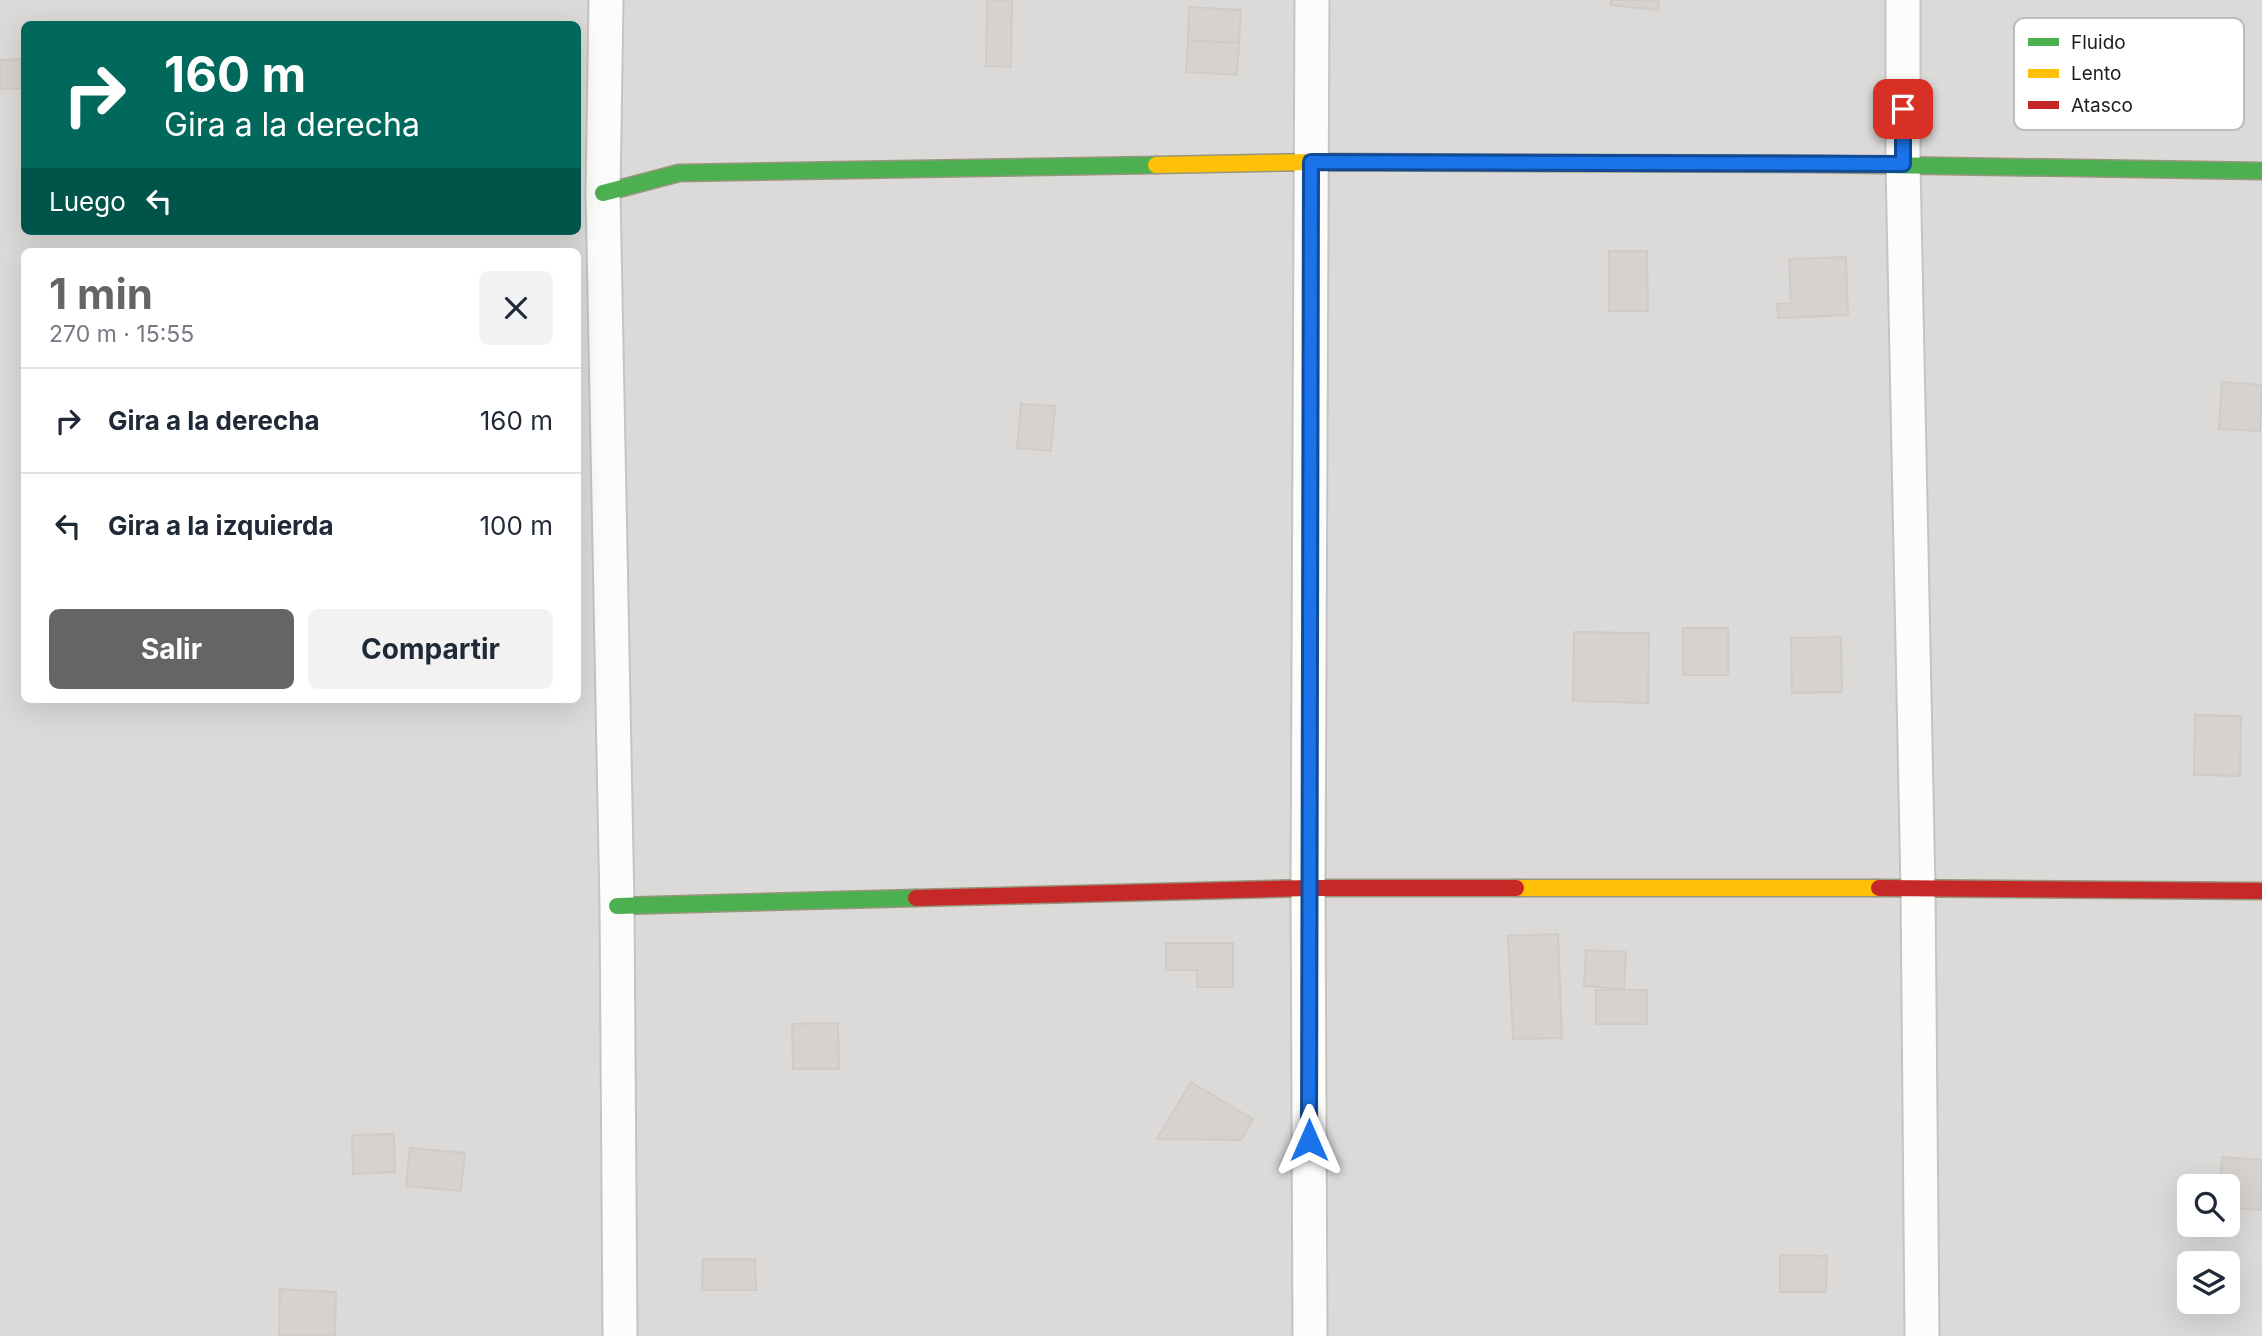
<!DOCTYPE html>
<html lang="es">
<head>
<meta charset="utf-8">
<style>
  body { margin:0; font-family:Inter,sans-serif; background:#f2f2f3; color:#1f2937; height:100vh; display:flex; flex-direction:column; font-size:26px; white-space:nowrap }
  * { box-sizing:border-box; margin:0 }
  p { font-size:23px; color:#747a83 }
  .icon { flex:none; width:38px; height:38px; fill:none; stroke:currentColor; stroke-width:2; stroke-linecap:round; stroke-linejoin:round }
  .map { position:relative; flex:1; overflow:hidden }
  .drawer { position:absolute; left:21px; top:248px; width:560px; height:455px; display:flex; flex-direction:column; background:#fff; border-radius:10px; box-shadow:0 7px 28px #0002 }
  .drawer>* { flex:none }
  .top-card { position:absolute; left:21px; top:21px; width:560px; height:214px; border-radius:10px; box-shadow:0 7px 28px #0002; background:#00695c; color:#fff; overflow:hidden }
  .tools { position:absolute; left:2177px; top:1174px; display:grid; gap:14px }
  .tools a { display:grid; place-items:center; width:63px; height:63px; border-radius:10px; background:#fff; box-shadow:0 7px 28px #0002; font-size:35px }
  .pin { position:absolute; display:grid; place-items:center; width:60px; height:60px; color:#fff; margin:-30px; border-radius:14px; box-shadow:0 4px 10px #0006 }
  .me { position:absolute; width:77px; margin:-38px; rotate:0deg; stroke-linejoin:round; filter:drop-shadow(0 0 5px #0008) }
  .turn { display:flex; align-items:center; gap:24px; height:147px; padding:0 28px; font-size:32px }
  .turn .icon { width:91px; height:91px; stroke-width:2.5 }
  .turn b { display:block; font-size:49px; line-height:60px }
  .then { display:flex; align-items:center; height:66px; padding:0 28px; background:#0003; gap:14px; font-size:26px }
  .round { display:grid; place-items:center; flex:none; width:74px; height:74px; border-radius:10px; background:#f2f2f3 }
  .summary { display:flex; align-items:center; justify-content:space-between; height:119px; padding:0 28px }
  h1 { font-size:42px; font-weight:700; line-height:52px; color:#666564 }
  .button { display:flex; gap:14px; margin-top:auto; padding:14px 28px }
  .button a { flex:1; height:80px; border-radius:10px; background:#666564; color:#fff; font-size:28px; font-weight:700; line-height:80px; text-align:center }
  .button a+a { background:#f2f2f3; color:#1f2937 }
  ul { padding:0; list-style:none }
  li { display:flex; align-items:center; gap:21px; height:105px; padding:0 28px; border-top:2px solid #e0e1e3 }
  li div { flex:1 }
  li b { display:block; font-size:26px }
  li em { font-style:normal }
  .map>svg:first-child { display:block }
  .residential { fill:#dcdad8; fill-rule:evenodd }
  .building { fill:#d5d2cf; stroke:#d0cbc7; stroke-width:2 }
  .lines { fill:none; stroke-linecap:round; stroke-linejoin:round }
  .street-casing { stroke:#c5c4c2; stroke-width:37 }
  .fast-casing { stroke:#98967e; stroke-width:19 }
  .slow-casing { stroke:#98967e; stroke-width:19 }
  .jam-casing { stroke:#98967e; stroke-width:19 }
  .street { stroke:#fcfcfb; stroke-width:33 }
  .fast { stroke:#4caf50; stroke-width:16 }
  .slow { stroke:#ffc107; stroke-width:16 }
  .jam { stroke:#c62828; stroke-width:16 }
  .route-casing { stroke:#114b97; stroke-width:18 }
  .route { stroke:#1a73e8; stroke-width:12 }
  .key { fill:#fff; stroke:#bcbcbc; stroke-width:2 }
  .key-label { font-size:19px; fill:#1e1e1e }
</style>
</head>
<body>
<div class="map">
<svg width="2262" height="1336" viewBox="0 0 2262 1336">
  <rect width="100%" height="100%" fill="#edeae6"/>
  <path class="residential" d="M0,0H2262V1336H0ZM24,24H578V231H24ZM24,252H578V700H24ZM2189,1186H2228V1225H2189ZM2189,1264H2228V1302H2189Z"/>
  <path class="building" d="M987,0H1012L1011,67L986,66Z
    M1611,0H1659L1658,10L1611,5Z
    M1189,7L1241,10L1239,43L1188,40Z
    M1188,40L1239,43L1237,75L1186,72Z
    M24,59V88L0,89V60Z
    M1609,251H1647L1648,311H1609Z
    M1846,257L1848,315L1778,318L1777,304L1791,303L1789,259Z
    M2222,382L2262,385L2260,431L2219,429Z
    M1021,404L1055,406L1051,451L1017,448Z
    M1683,628H1728V675H1683Z
    M1574,632L1649,633L1648,703L1573,701Z
    M1841,637L1842,692L1792,693L1791,638Z
    M2195,715L2241,716L2240,776L2194,775Z
    M1558,934L1562,1038L1513,1039L1508,936Z
    M1166,943H1233V987H1197V970H1166Z
    M1586,950L1626,952L1624,989L1584,986Z
    M1596,990H1647V1024H1596Z
    M838,1023L839,1069H793L792,1024Z
    M1191,1082L1253,1119L1241,1140L1157,1139Z
    M394,1134L395,1172L353,1174L352,1135Z
    M410,1148L465,1153L461,1191L406,1186Z
    M2222,1157L2262,1160L2261,1210L2228,1208V1186H2220Z
    M1780,1255L1827,1256L1826,1292H1780Z
    M703,1259H755L756,1290H702Z
    M280,1289L336,1292L335,1336H279Z"/>
  <g class="lines">
    <defs>
      <path id="street" d="M606,0L603,193L617,906L620,1336
        M1903,0V164L1918,888L1922,1336
        M1310,1336L1308,888L1312,0"/>
      <path id="fast" d="M1820,164L2262,171
        M603,193L679,173L1156,165
        M617,906L916,898"/>
      <path id="slow" d="M1156,165L1311,162L1547,163
        M1516,888H1879"/>
      <path id="jam" d="M1547,163L1820,164
        M1879,888L2262,891
        M916,898L1308,888H1516"/>
    </defs>
    <use href="#street" class="street-casing"/>
    <use href="#fast" class="fast-casing"/>
    <use href="#slow" class="slow-casing"/>
    <use href="#jam" class="jam-casing"/>
    <use href="#street" class="street"/>
    <use href="#fast" class="fast"/>
    <use href="#slow" class="slow"/>
    <use href="#jam" class="jam"/>
  </g>
  <g class="lines">
    <defs>
      <path id="route" d="M1309,1140L1311,162L1903,164V109"/>
    </defs>
    <use href="#route" class="route-casing"/>
    <use href="#route" class="route"/>
  </g>
  <rect x="2014" y="18" width="230" height="112" rx="10" class="key"/>
  <rect x="2028" y="38" width="31" height="8" fill="#4caf50"/>
  <rect x="2028" y="69" width="31" height="9" fill="#ffc107"/>
  <rect x="2028" y="101" width="31" height="8" fill="#c62828"/>
  <g class="key-label">
    <text x="2071" y="49">Fluido</text>
    <text x="2071" y="80">Lento</text>
    <text x="2071" y="112">Atasco</text>
  </g>
</svg>
<div class="tools">
<a><svg class="icon" aria-label="search" viewBox="0 0 24 24"><circle cx="10" cy="10" r="6"/><path d="M15 15l6 6"/></svg></a>
<a><svg class="icon" aria-label="layers" viewBox="0 0 24 24"><path d="M12 4l9 5-9 5-9-5zM3 14l9 5 9-5"/></svg></a>
</div>
<div class="pin" style="left:1903px;top:109px;background:#d93025"><svg class="icon" aria-label="arrive" viewBox="0 0 24 24"><path d="M6 21V4h12l-3 4 3 4H6"/></svg></div>
<svg class="me" style="left:1309px;top:1140px" viewBox="-20 -20 40 40"><path d="M0-17L14 15 0 8-14 15z" fill="#1a73e8" stroke="#fff" stroke-width="4"/></svg>
<div class="top-card">
<div class="turn"><svg class="icon" aria-label="right" viewBox="0 0 24 24"><path d="M7 20v-9h11M14 6l5 5-5 5"/></svg><div><b>160 m</b>Gira a la derecha</div></div>
<div class="then">Luego<svg class="icon" aria-label="left" viewBox="0 0 24 24"><path d="M17 20v-9H6M10 6l-5 5 5 5"/></svg></div>
</div>
<section class="drawer">
<div class="summary"><div><h1>1 min</h1><p>270 m · 15:55</p></div><a class="round"><svg class="icon" aria-label="close" viewBox="0 0 24 24"><path d="M6 6l12 12M18 6L6 18"/></svg></a></div>
<ul>
<li><svg class="icon" aria-label="right" viewBox="0 0 24 24"><path d="M7 20v-9h11M14 6l5 5-5 5"/></svg><div><b>Gira a la derecha</b></div><em>160 m</em></li>
<li><svg class="icon" aria-label="left" viewBox="0 0 24 24"><path d="M17 20v-9H6M10 6l-5 5 5 5"/></svg><div><b>Gira a la izquierda</b></div><em>100 m</em></li>
</ul>
<div class="button"><a>Salir</a><a>Compartir</a></div>
</section>
</div>
</body>
</html>
